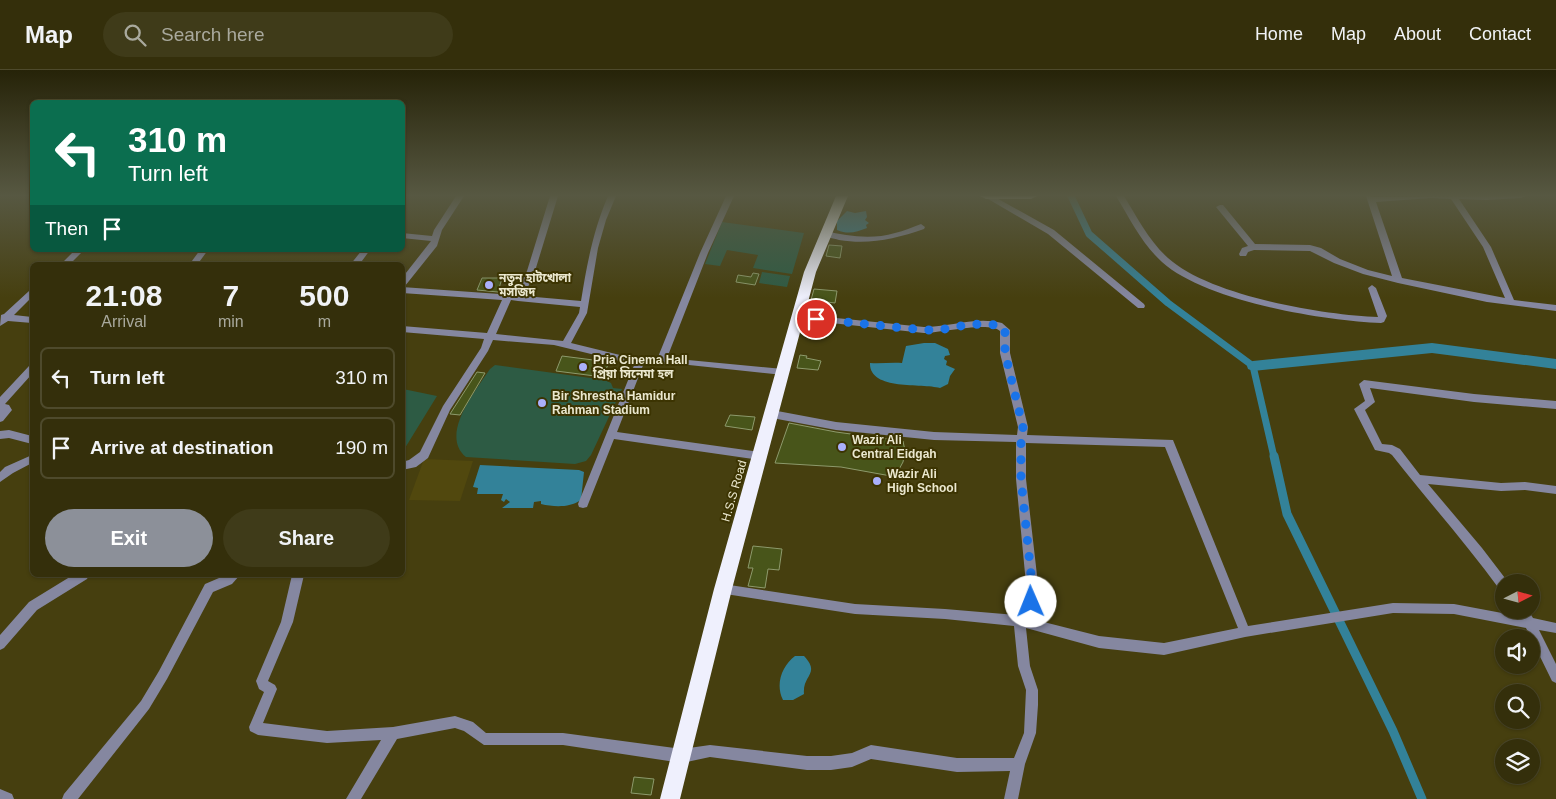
<!DOCTYPE html>
<html lang="en">
<head>
<meta charset="utf-8">
<style>
  body { margin:0; font-family:Helvetica,"Noto Sans Bengali",sans-serif; background:#3f3b19; color:#f1f3f6; height:100vh; display:flex; flex-direction:column; font-size:19px; white-space:nowrap }
  * { box-sizing:border-box; margin:0 }
  p { font-size:16px; color:#a9a99d }
  .icon { flex:none; width:28px; height:28px; fill:none; stroke:currentColor; stroke-width:2; stroke-linecap:round; stroke-linejoin:round }
  .map { position:relative; flex:1; overflow:hidden }
  .panel { position:absolute; left:30px; top:192px; width:375px; height:315px; display:flex; flex-direction:column; background:#342f0b; border-radius:8px; box-shadow:0 1px 4px #0004,0 0 0 1px #4e4a2c }
  .panel>* { flex:none }
  .top-card { position:absolute; left:30px; top:30px; width:375px; height:152px; border-radius:8px; box-shadow:0 1px 4px #0004,0 0 0 1px #4e4a2c; background:#0b6e4f; color:#fff; overflow:hidden }
  .needle { width:32px; rotate:84deg }
  .buttons { position:absolute; left:1495px; top:504px; display:grid; gap:10px }
  .buttons a { display:grid; place-items:center; width:45px; height:45px; border-radius:50%; background:#342f0b; box-shadow:0 1px 4px #0004,0 0 0 1px #4e4a2c; font-size:25px }
  .pin { position:absolute; display:grid; place-items:center; width:42px; height:42px; color:#fff; margin:-21px; border:2px solid #fff; border-radius:50%; box-shadow:0 1px 5px #0007 }
  .me { position:absolute; width:55px; margin:-28px; rotate:359deg; stroke-linejoin:round; filter:drop-shadow(0 0 4px #0008) }
  .turn { display:flex; align-items:center; gap:18px; height:105px; padding:0 15px; font-size:22px }
  .turn .icon { width:65px; height:65px; stroke-width:2.5 }
  .turn b { display:block; font-size:35px; line-height:42px }
  .then { display:flex; align-items:center; height:48px; padding:0 15px; background:#0003; gap:10px; font-size:19px }
  .eta { display:flex; justify-content:space-evenly; align-items:center; height:85px; text-align:center }
  .eta b { font-size:30px; font-weight:600; line-height:35px }
  .action { display:flex; gap:10px; margin-top:auto; padding:10px 15px }
  .action a { flex:1; height:58px; border-radius:30px; background:#8c9099; color:#fff; font-size:20px; font-weight:600; line-height:58px; text-align:center }
  .action a+a { background:#3f3b19; color:#f1f3f6 }
  ul { padding:0; list-style:none }
  li { display:flex; align-items:center; gap:15px; height:62px; margin:0 10px 8px; padding:0 5px; border:2px solid #4e4a2c; border-radius:8px }
  li div { flex:1 }
  li b { display:block; font-size:19px }
  li em { font-style:normal }
  header { display:flex; align-items:center; gap:30px; box-sizing:border-box; height:70px; padding:0 25px; background:#342f0b; border-bottom:1px solid #4e4a2c }
  header strong { font-size:24px }
  nav { display:flex; gap:28px; margin-inline-start:auto; font-size:18px }
  .search { width:350px; height:45px; background:#3f3b19; display:flex; align-items:center; gap:12px; box-sizing:border-box; padding:0 18px; border-radius:28px; color:#a9a99d; font-size:19px }
  .map>svg:first-child { display:block }
  .built { fill:#51480e }
  .green { fill:#2d5b44 }
  .water { fill:#338299 }
  .lines { fill:none; stroke-linecap:round; stroke-linejoin:round }
  .canal-far1 { stroke:#338299; stroke-width:7 }
  .canal { stroke:#338299; stroke-width:9 }
  .river { fill:#338299; fill-rule:evenodd }
  .building { fill:#48551a; stroke:#8d9a6c }
  .minor { fill:#8587a0; fill-rule:evenodd }
  .highway { fill:#eff0fd; fill-rule:evenodd }
  .route { stroke:#1a73e8; stroke-width:9; stroke-dasharray:0 16.2 }
  .poi-dot { fill:#aab0fb; stroke:#3c3402; stroke-width:2 }
  .labels { text-anchor:middle; stroke-width:4; stroke-linejoin:round; paint-order:stroke }
  .poi-label { font-size:12px; font-weight:bold; fill:#ebe8cf; stroke:#3c3402; text-anchor:start }
  .street-label { font-size:12px; fill:#ebe8cf; stroke:#3c3402 }
</style>
</head>
<body>
<header>
<strong>Map</strong>
<div class="search"><svg class="icon" aria-label="search" viewBox="0 0 24 24"><circle cx="10" cy="10" r="6"/><path d="M15 15l6 6"/></svg>Search here</div>
<nav><a>Home</a><a>Map</a><a>About</a><a>Contact</a></nav>
</header>
<div class="map">
<svg width="1556" height="729" viewBox="0 0 1556 729">
  <rect width="100%" height="100%" fill="#463f0f"/>
  <path class="built" d="M424,389L473,391L460,431L409,430Z"/>
  <path class="green" d="M722,152L804,163L792,204L753,198L758,185L727,180L720,196L705,194Z
    M762,202L790,206L787,217L759,213Z
    M495,295L605,310L611,313L613,318L622,319L591,385L586,391L575,394L466,387C439,365 476,320 490,299Z
    M403,319L437,326L405,378H402Z"/>
  <path class="water" d="M847,141L855,143L866,141L867,147L865,150L869,153L866,155L867,158C856,162 849,165 837,160V151Z
    M924,273H935L948,279L950,285L945,286L944,289L947,291L946,295L955,299L950,306L948,314L940,318C922,313 869,321 870,293C881,294 891,292 902,293L906,276Z
    M480,395L579,400L584,402L581,430C569,438 554,437 541,434V431L534,432L533,438H502L510,432L506,429L504,432L501,430L503,424H477L478,418L473,417Z
    M795,586H804C821,604 802,605 804,624L793,630H783C775,614 782,596 795,586Z"/>
  <g class="lines">
    <path class="canal-far1" d="M1071,126L1089,164L1168,233L1253,296L1274,387"/>
    <path class="canal" d="M1274,386L1287,444L1393,661L1422,729"/>
    <path class="river" d="M1432,273L1556,289V299L1432,283L1253,301L1248,299L1247,296L1248,293L1253,291Z"/>
  </g>
  <path class="building" d="M829,175L842,176L840,188L826,186Z
    M753,203L759,204L755,215L736,212L738,205L751,207Z
    M482,208H502L498,222L477,220Z
    M814,219L837,221L835,233L811,230Z
    M800,285L807,286L806,288L821,291L818,300L797,298Z
    M562,286L609,292L603,307L556,301Z
    M477,302L485,303L460,345L450,344Z
    M730,345L755,347L752,360L725,356Z
    M789,353L836,362L903,371L905,381L903,392L897,403L891,406L841,397L775,393Z
    M753,476L782,479L779,500L768,499L765,518L748,516L753,498H748Z
    M634,707L654,709L651,725L631,723Z"/>
  <g class="lines">
    <path class="minor" d="M456,126H464L442,160L437,176L405,216L402,217V208L431,171L402,168V163L432,166L434,160Z
      M550,126H558L535,201L524,226L581,231C587,194 593,161 608,126H616L606,150L598,178L587,243L571,273L624,286L658,287L700,183L726,126H734L708,183L667,288L783,299L788,302L783,305L689,295L644,293L617,362L760,382L764,383L765,386L764,389L760,390L614,369L587,437L583,438L579,437L578,434L635,293L624,292L554,275L493,270L488,281L450,340L428,388L416,397L402,400V392L409,390L420,382L443,336L481,278L484,269L402,262V256L487,263L502,230L402,223V217L515,225L527,201ZM511,230L518,231L580,237L579,243L563,271L496,264Z
      M983,126H993L1054,160L1144,234L1145,236L1144,238H1138L1048,164Z
      M1116,126H1124C1137,147 1149,171 1168,188C1210,226 1323,245 1378,247L1368,218L1372,215L1376,218L1387,246L1384,252L1381,253C1324,251 1205,231 1162,192C1142,174 1130,149 1116,126Z
      M1366,126L1374,127L1525,126L1521,128L1486,130L1459,129L1491,177L1514,230L1556,235V241L1487,232L1398,213L1363,204L1334,193L1310,181L1254,180L1248,182L1246,186H1240L1239,184L1242,178L1248,176L1216,137L1220,135H1223L1255,174L1310,175L1321,178L1340,189L1368,200L1392,206ZM1431,128L1451,129L1483,177L1505,228L1402,208L1376,132Z
      M921,154L925,157L924,159C895,169 869,175 839,170C833,168 826,168 821,164L825,161C848,166 871,170 895,163C904,161 912,157 921,154Z
      M75,180H84L69,195H60Z
      M200,180H208L197,195H189Z
      M362,180H370L359,195H350Z
      M32,220V227L14,245L32,247V253L8,251L0,256L1,245L4,244L29,221Z
      M797,244L924,257C950,257 976,246 1002,253L1010,260V283L1028,357L1027,365L1173,370L1248,556L1393,533L1454,534L1518,546L1515,540H1528L1533,548L1556,553V563L1539,560L1556,594V613L1552,611L1526,558L1454,544L1393,543L1245,567L1164,585L1099,578L1026,558L1030,596L1038,620V635L1036,663L1025,694L1018,729H1004L1010,701L957,702L871,689L852,697L831,700H807L710,687L682,693L563,675H484L464,661L455,658L397,669L361,729H346L381,670L327,673L258,665L250,661L249,657L264,622L259,619L256,611L281,552L292,505H304L293,552L268,611L275,615L277,619L263,653L327,661L393,657L455,646L473,652L486,663H563L682,679L710,675L807,686H831L852,683L871,675L957,688H1014L1024,663L1026,620L1018,596L1014,556L945,549L855,544L719,523L717,519L719,515L723,514L855,534L945,539L1016,545L1025,531L1026,514L1016,409V372L934,370L836,360L772,348L767,344L772,340L836,352L934,362L1017,365L1018,357L1000,283V261C989,251 941,263 924,263L794,249L793,247ZM1026,373L1165,377L1238,558L1164,573L1099,566L1028,548L1037,532L1038,514L1026,409Z
      M32,295V304L5,334L9,335L12,340L3,351L0,352V327L29,296Z
      M1364,310L1474,324L1556,331V339L1474,332L1370,318L1375,332L1365,340L1382,374L1392,375L1400,379L1420,405L1501,413L1525,412L1556,416V424L1525,420L1501,421L1428,414L1482,478L1508,512H1504V521L1500,520C1466,473 1427,430 1392,385L1389,383L1375,380L1354,339L1365,331L1359,314Z
      M9,360L32,366V374L9,368L0,369V361Z
      M32,385V393L13,403L0,412V402L5,397Z
      M73,505H89L87,509L37,540L4,578L0,580V565L29,532Z
      M226,505H240L232,514L213,522L167,609L149,639L78,729H62L64,724L141,631L159,601L205,514Z
      M0,719L12,724L14,729H0Z"/>
    <path class="highway" d="M836,126H848L816,202L732,519L680,729H660L714,519L804,202Z
      M980,126H1037L1031,129H986Z"/>
  </g>
  <linearGradient id="sky" x2="0" y2="1"><stop stop-color="#262308"/><stop offset="0.55" stop-color="#575842"/><stop offset="1" stop-color="#575842" stop-opacity="0"/></linearGradient>
  <rect width="1556" height="228" fill="url(#sky)"/>
  <g class="lines">
    <path class="route" d="M816,249L924,260H939L971,254L999,255L1005,260V283L1023,357L1021,370V409L1032,514L1031,532"/>
  </g>
  <g class="poi-dot">
    <circle cx="489" cy="215" r="5"/>
    <circle cx="583" cy="297" r="5"/>
    <circle cx="542" cy="333" r="5"/>
    <circle cx="842" cy="377" r="5"/>
    <circle cx="877" cy="411" r="5"/>
  </g>
  <g class="labels">
    <g class="poi-label">
      <text x="499" y="212">নতুন হাটখোলা<tspan x="499" dy="14">মসজিদ</tspan></text>
      <text x="593" y="294">Pria Cinema Hall<tspan x="593" dy="14">প্রিয়া সিনেমা হল</tspan></text>
      <text x="552" y="330">Bir Shrestha Hamidur<tspan x="552" dy="14">Rahman Stadium</tspan></text>
      <text x="852" y="374">Wazir Ali<tspan x="852" dy="14">Central Eidgah</tspan></text>
      <text x="887" y="408">Wazir Ali<tspan x="887" dy="14">High School</tspan></text>
    </g>
    <g class="street-label">
      <text transform="translate(734 421) rotate(-74)" y="4">H.S.S Road</text>
    </g>
  </g>
</svg>
<div class="buttons">
<a><svg class="needle" viewBox="-14 -14 28 28"><path d="M0-13l5 13h-10z" fill="#e53935"/><path d="M0 13l5-13h-10z" fill="#a9a99d"/></svg></a>
<a><svg class="icon" aria-label="sound" viewBox="0 0 24 24"><path d="M4 9h4l5-4v14l-5-4H4zM17 9q2 3 0 6"/></svg></a>
<a><svg class="icon" aria-label="search" viewBox="0 0 24 24"><circle cx="10" cy="10" r="6"/><path d="M15 15l6 6"/></svg></a>
<a><svg class="icon" aria-label="layers" viewBox="0 0 24 24"><path d="M12 4l9 5-9 5-9-5zM3 14l9 5 9-5"/></svg></a>
</div>
<div class="pin" style="left:816px;top:249px;background:#d93025"><svg class="icon" aria-label="arrive" viewBox="0 0 24 24"><path d="M6 21V4h12l-3 4 3 4H6"/></svg></div>
<svg class="me" style="left:1031px;top:532px" viewBox="-20 -20 40 40"><circle r="19" fill="#fff"/><path d="M0-13L10 11 0 6-10 11z" fill="#1a73e8"/></svg>
<div class="top-card">
<div class="turn"><svg class="icon" aria-label="left" viewBox="0 0 24 24"><path d="M17 20v-9H6M10 6l-5 5 5 5"/></svg><div><b>310 m</b>Turn left</div></div>
<div class="then">Then<svg class="icon" aria-label="arrive" viewBox="0 0 24 24"><path d="M6 21V4h12l-3 4 3 4H6"/></svg></div>
</div>
<section class="panel">
<div class="eta">
<div><b>21:08</b><p>Arrival</p></div>
<div><b>7</b><p>min</p></div>
<div><b>500</b><p>m</p></div>
</div>
<ul>
<li><svg class="icon" aria-label="left" viewBox="0 0 24 24"><path d="M17 20v-9H6M10 6l-5 5 5 5"/></svg><div><b>Turn left</b></div><em>310 m</em></li>
<li><svg class="icon" aria-label="arrive" viewBox="0 0 24 24"><path d="M6 21V4h12l-3 4 3 4H6"/></svg><div><b>Arrive at destination</b></div><em>190 m</em></li>
</ul>
<div class="action"><a>Exit</a><a>Share</a></div>
</section>
</div>
</body>
</html>
